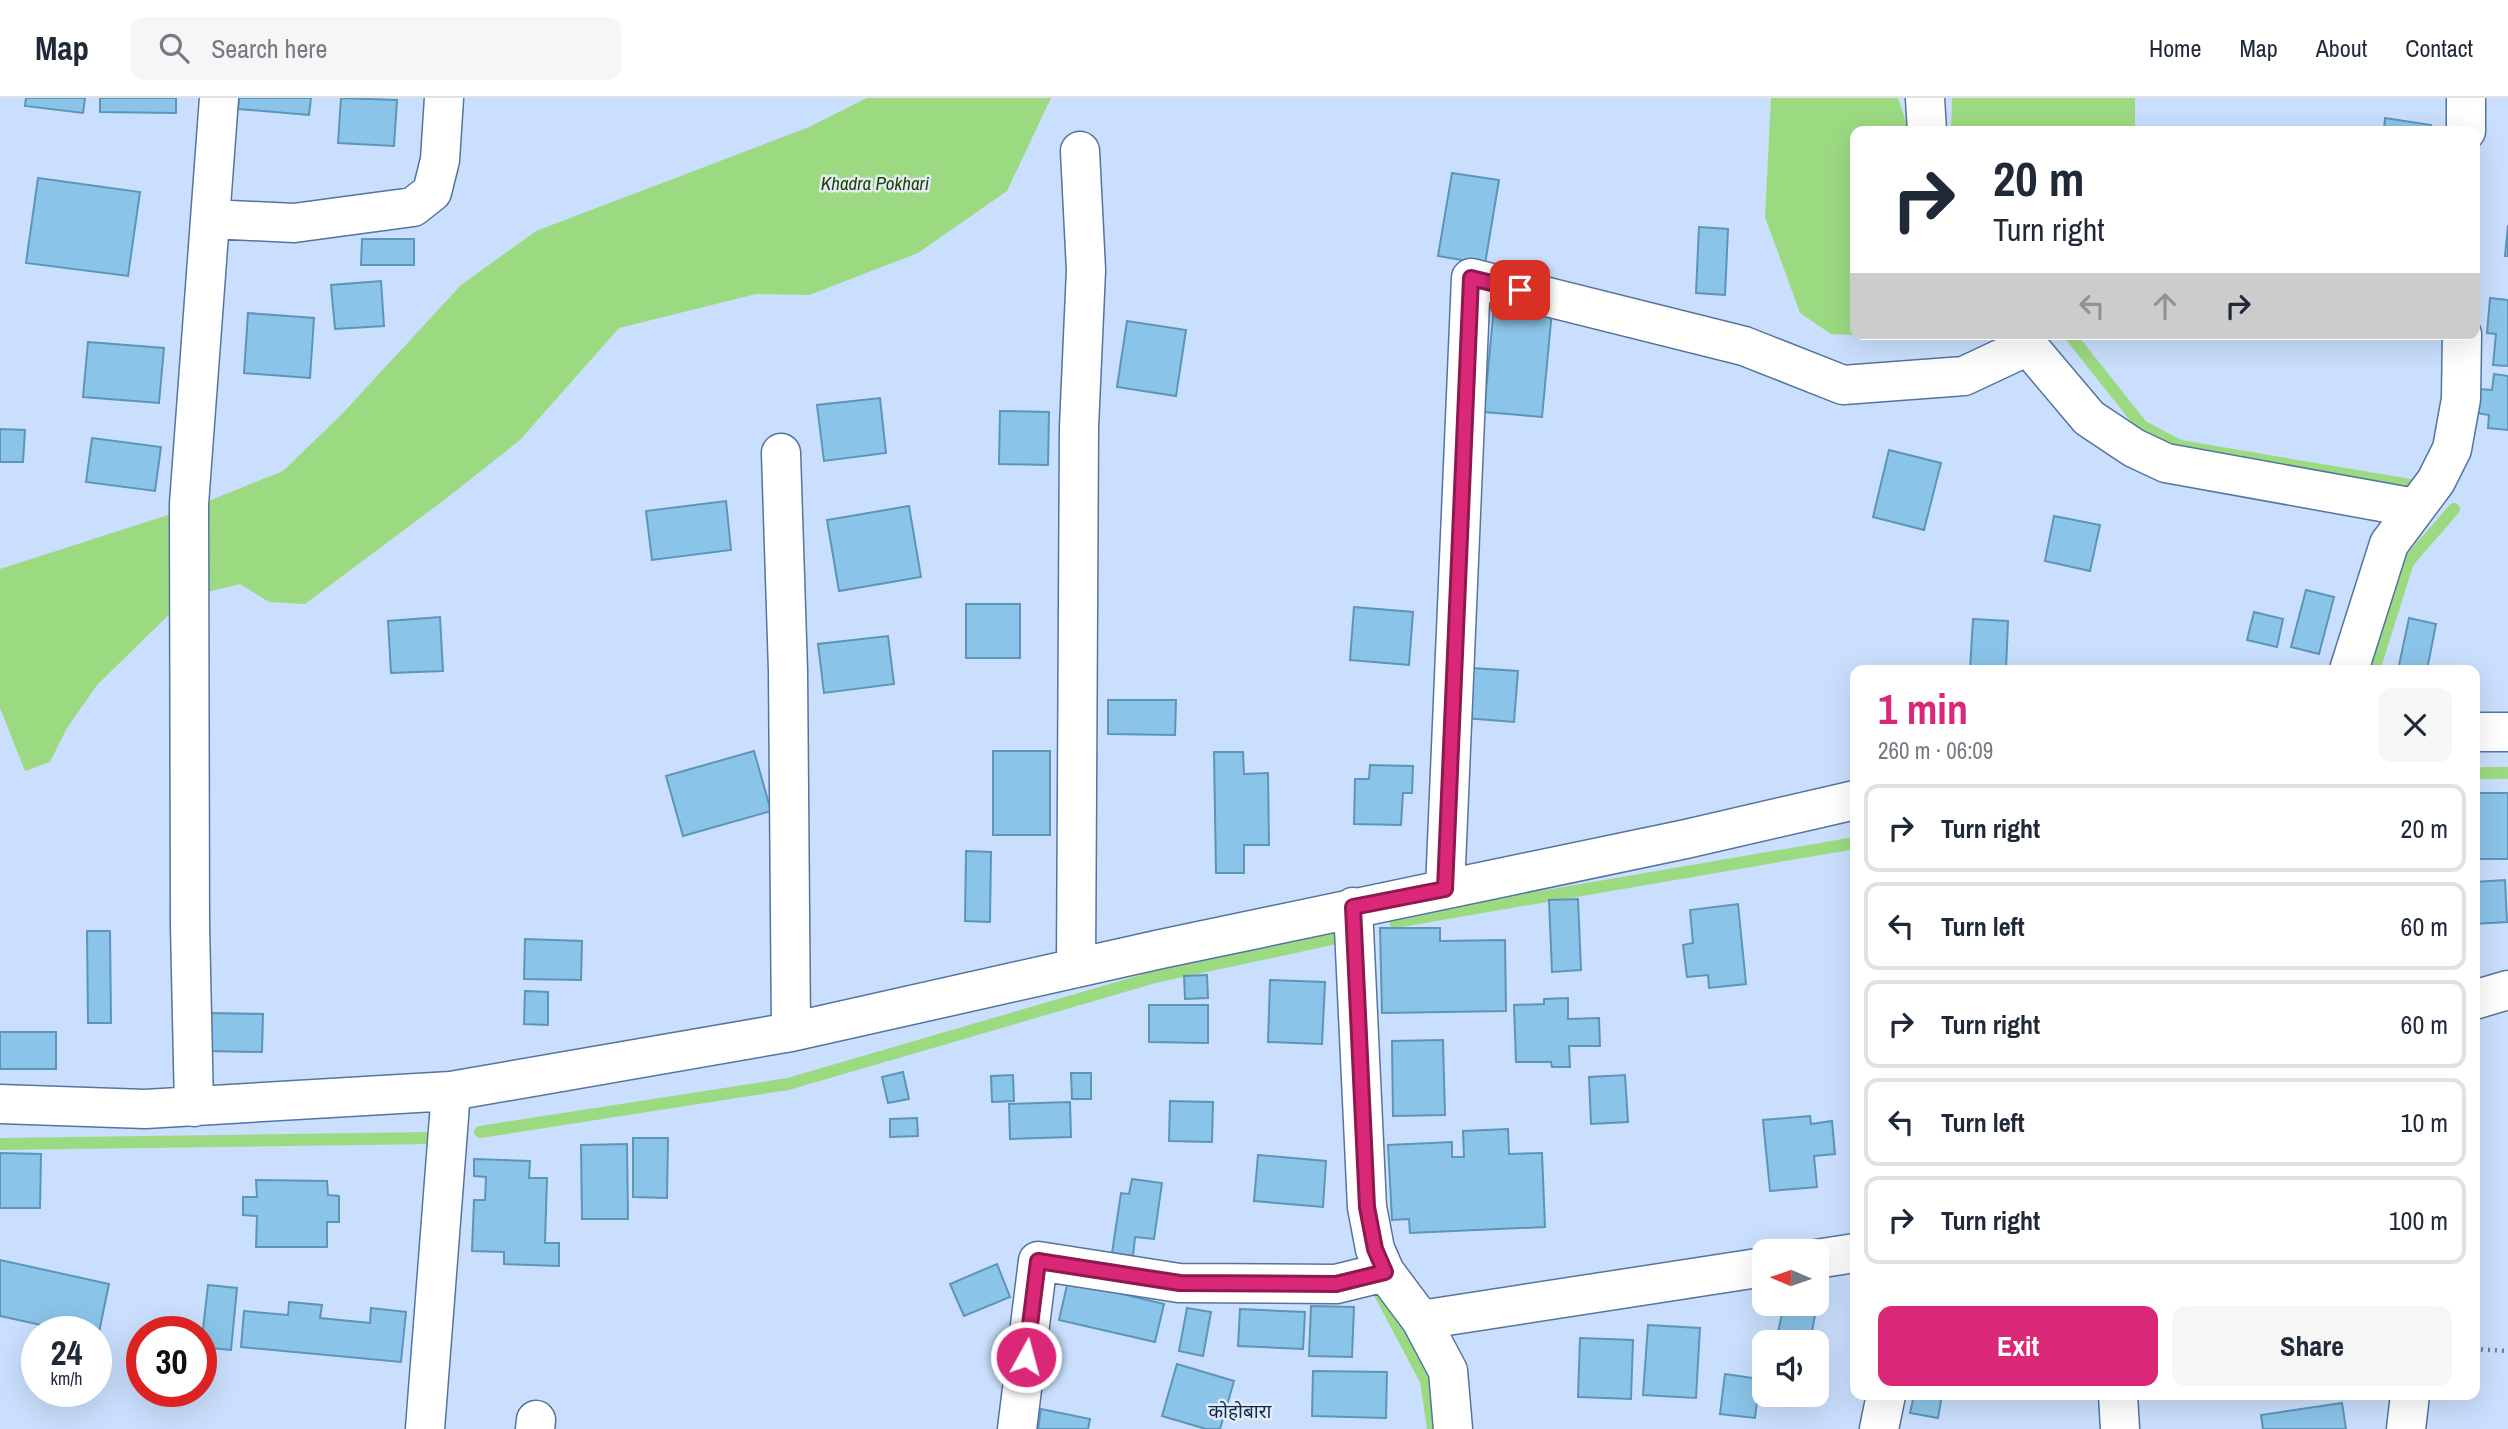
<!DOCTYPE html>
<html lang="en">
<head>
<meta charset="utf-8">
<style>
  body { margin:0; font-family:"Archivo Narrow","Noto Sans Devanagari",sans-serif; background:#f6f6f7; color:#1f2937; height:100vh; display:flex; flex-direction:column; font-size:26px; white-space:nowrap }
  * { box-sizing:border-box; margin:0 }
  p { font-size:23px; color:#747a83 }
  .icon { flex:none; width:38px; height:38px; fill:none; stroke:currentColor; stroke-width:2; stroke-linecap:round; stroke-linejoin:round }
  .map { position:relative; flex:1; overflow:hidden }
  .details { position:absolute; left:1850px; top:567px; width:630px; height:735px; display:flex; flex-direction:column; background:#fff; border-radius:14px; box-shadow:0 7px 28px #0002 }
  .details>* { flex:none }
  .top-card { position:absolute; left:1850px; top:28px; width:630px; height:214px; border-radius:14px; box-shadow:0 7px 28px #0002; background:#fff; color:#1f2937; overflow:hidden }
  .needle { width:46px; rotate:272deg }
  .buttons { position:absolute; left:1752px; top:1141px; display:grid; gap:14px }
  .buttons a { display:grid; place-items:center; width:77px; height:77px; border-radius:14px; background:#fff; box-shadow:0 7px 28px #0002; font-size:35px }
  .speed { position:absolute; left:21px; top:1218px; display:flex; gap:14px; font-size:35px; font-weight:700; text-align:center }
  .speed>* { display:grid; place-content:center; width:91px; height:91px; border-radius:50%; background:#fff; box-shadow:0 7px 28px #0002; line-height:1 }
  .speed small { font-size:18px; font-weight:400 }
  .speed .limit { border:10px solid #d22; background:#fff; color:#111 }
  .pin { position:absolute; display:grid; place-items:center; width:60px; height:60px; color:#fff; margin:-30px; border-radius:14px; box-shadow:0 4px 10px #0006 }
  .me { position:absolute; width:77px; margin:-38px; rotate:7deg; stroke-linejoin:round; filter:drop-shadow(0 0 5px #0008) }
  .turn { display:flex; align-items:center; gap:24px; height:147px; padding:0 28px; font-size:32px }
  .turn .icon { width:91px; height:91px; stroke-width:2.5 }
  .turn b { display:block; font-size:49px; line-height:60px }
  .lanes { display:flex; align-items:center; height:66px; padding:0 28px; background:#0003; justify-content:center; gap:35px; direction:ltr }
  .lanes .off { opacity:.35 }
  .round { display:grid; place-items:center; flex:none; width:74px; height:74px; border-radius:14px; background:#f6f6f7 }
  .head { display:flex; align-items:center; justify-content:space-between; height:119px; padding:0 28px }
  h1 { font-size:42px; font-weight:800; line-height:52px; color:#db2777 }
  .primary-button { display:flex; gap:14px; margin-top:auto; padding:14px 28px }
  .primary-button a { flex:1; height:80px; border-radius:14px; background:#db2777; color:#fff; font-size:28px; font-weight:800; line-height:80px; text-align:center }
  .primary-button a+a { background:#f6f6f7; color:#1f2937 }
  ul { padding:0; list-style:none }
  li { display:flex; align-items:center; gap:21px; height:88px; margin:0 14px 10px; padding:0 14px; border:4px solid #e0e1e3; border-radius:14px }
  li div { flex:1 }
  li b { display:block; font-size:26px }
  li em { font-style:normal }
  header { display:flex; align-items:center; gap:42px; box-sizing:border-box; height:98px; padding:0 35px; background:#fff; border-bottom:2px solid #e0e1e3 }
  header strong { font-size:33px }
  nav { display:flex; gap:38px; margin-inline-start:auto; font-size:24px }
  .search { width:490px; height:63px; background:#f6f6f7; display:flex; align-items:center; gap:18px; box-sizing:border-box; padding:0 24px; border-radius:14px; color:#747a83; font-size:26px }
  .map>svg:first-child { display:block }
  .water { fill:#9cda82 }
  .lines { fill:none; stroke-linecap:round; stroke-linejoin:round }
  .stream { stroke:#9cda82; stroke-width:12 }
  .building { fill:#8ac4e8; stroke:#5c95b8; stroke-width:2 }
  .minor-casing { stroke:#5474a1; stroke-width:41 }
  .path { stroke:#6d7e96; stroke-width:4.5; stroke-dasharray:2 5; stroke-linecap:butt }
  .minor { stroke:#fff; stroke-width:38 }
  .route-casing { stroke:#8e194d; stroke-width:18 }
  .route { stroke:#db2777; stroke-width:12 }
  .labels { text-anchor:middle; stroke-width:5; stroke-linejoin:round; paint-order:stroke }
  .water-label { font-size:19px; font-style:italic; fill:#1e4406; stroke:#e4ebf5 }
  .neighbourhood-label { font-size:19px; fill:#0b284f; stroke:#e4ebf5 }
</style>
</head>
<body>
<header>
<strong>Map</strong>
<div class="search"><svg class="icon" aria-label="search" viewBox="0 0 24 24"><circle cx="10" cy="10" r="6"/><path d="M15 15l6 6"/></svg>Search here</div>
<nav><a>Home</a><a>Map</a><a>About</a><a>Contact</a></nav>
</header>
<div class="map">
<svg width="2508" height="1331" viewBox="0 0 2508 1331">
  <rect width="100%" height="100%" fill="#c9dffd"/>
  <path class="water" d="M867,0H1051L1007,93L918,155L809,197L756,196L619,230L520,342L448,399L305,506L269,504L240,486L187,499L97,587L67,630L50,664L25,673L0,610V471L196,408L283,373L342,316L461,187L536,133L809,29Z
    M1771,0H1898L1909,33H1855V236H1936L1927,240L1831,236L1800,215L1765,119Z
    M1952,0H2135V33H1951Z"/>
  <g class="lines">
    <path class="stream" d="M2069,236L2142,328L2180,348L2410,387
      M2374,572L2408,464L2454,411
      M2483,675H2508
      M1395,824L1855,745
      M480,1034L788,986L1155,879L1337,840
      M0,1046L431,1040
      M1380,1196L1426,1283L1433,1331"/>
  </g>
  <path class="building" d="M26,0H85L83,15L25,8Z
    M100,0H176V15L100,14Z
    M239,0H311L309,17L238,11Z
    M341,0L397,2L394,48L338,45Z
    M2385,20L2431,27L2430,33H2384Z
    M1452,75L1499,82L1485,166L1438,158Z
    M38,80L140,94L128,178L26,165Z
    M2508,127V158H2505Z
    M1699,129L1728,131L1725,197L1696,195Z
    M362,141H414V167H361Z
    M381,183L384,228L335,231L331,187Z
    M2490,200L2508,202V268L2493,267L2496,236L2487,235Z
    M1494,208L1552,213L1542,319L1484,314Z
    M248,215L314,220L310,280L244,275Z
    M1127,223L1186,232L1176,298L1117,289Z
    M88,244L164,250L159,305L83,299Z
    M2494,276L2508,278V332L2488,330L2489,317L2476,315L2479,291L2492,292Z
    M880,300L886,355L824,363L817,307Z
    M1000,313L1049,314L1048,367L999,366Z
    M0,331L25,332L23,364H0Z
    M92,340L161,349L155,393L86,384Z
    M1889,352L1941,365L1924,432L1873,419Z
    M726,403L731,452L652,462L646,413Z
    M909,408L921,479L839,493L827,422Z
    M2054,418L2100,427L2090,473L2045,463Z
    M2306,492L2334,499L2319,556L2291,549Z
    M966,506H1020V560H966Z
    M1354,509L1413,514L1409,567L1350,562Z
    M2254,514L2283,521L2277,549L2247,542Z
    M440,519L443,573L391,575L388,523Z
    M2409,520L2436,526L2427,572H2398Z
    M1973,521L2008,523L2006,572H1970Z
    M888,538L894,586L824,595L818,546Z
    M1456,569L1518,573L1514,624L1452,619Z
    M1108,602H1176L1175,637L1108,636Z
    M754,653L771,713L683,738L666,678Z
    M993,653H1050V737H993Z
    M1214,654H1243L1244,676L1268,675L1269,747H1244V775H1216Z
    M1370,667L1413,668L1412,695H1403L1401,727L1354,726L1355,681H1369Z
    M2474,695H2508V761H2474Z
    M966,753L991,754L990,824L965,823Z
    M2505,782L2507,824L2474,826V784Z
    M1578,801L1581,872L1552,874L1549,802Z
    M1738,806L1746,886L1709,890L1708,877L1687,879L1683,847L1693,845L1690,812Z
    M1380,830H1440V843L1505,842L1506,913L1382,915Z
    M87,833H110L111,925H88Z
    M525,841L582,843L581,882L524,881Z
    M1207,877L1208,900L1185,901L1184,878Z
    M1270,882L1325,884L1322,946L1268,944Z
    M525,893L548,894V927L524,926Z
    M1568,900V921L1599,920L1600,948H1569L1570,969H1552L1551,964H1516L1514,907L1544,906V901Z
    M1149,907H1208V945L1149,944Z
    M207,915L263,916L262,954L206,953Z
    M0,934H56V971H0Z
    M1443,942L1445,1017L1393,1018L1392,943Z
    M903,974L909,1001L888,1005L882,979Z
    M1071,975H1091V1001H1072Z
    M1013,977L1014,1003L992,1004L991,978Z
    M1625,977L1628,1024L1591,1026L1589,979Z
    M1170,1003L1213,1004L1212,1044L1169,1043Z
    M1070,1004L1071,1039L1010,1041L1009,1006Z
    M1810,1018L1811,1026L1832,1023L1835,1056L1814,1058L1817,1089L1770,1093L1763,1022Z
    M917,1020L918,1038L890,1039V1021Z
    M1508,1031L1509,1056L1542,1055L1545,1129L1410,1135L1409,1121L1392,1122L1388,1047L1452,1044V1059H1464L1463,1033Z
    M633,1040H668L667,1100L633,1099Z
    M627,1046L628,1121H582L581,1047Z
    M0,1055L41,1056L40,1110H0Z
    M1258,1057L1326,1063L1323,1109L1254,1103Z
    M474,1061L530,1063L529,1080H547L545,1145H559V1168L504,1166V1154L472,1153L474,1102H485L486,1079L474,1078Z
    M1132,1081L1162,1085L1154,1141L1135,1139L1133,1158L1112,1155L1121,1095L1129,1096Z
    M256,1082L327,1083L328,1097L339,1098V1124H327V1149H256L257,1118L243,1117V1099H257Z
    M0,1162L109,1186L98,1239H96V1234H73L0,1218Z
    M997,1166L1010,1199L964,1218L950,1186Z
    M1068,1183L1164,1206L1155,1244L1059,1222Z
    M208,1187L237,1190L231,1252L201,1249Z
    M289,1204L322,1207L320,1220L370,1225L371,1210L406,1214L401,1264L241,1249L244,1213L288,1217Z
    M1311,1208L1354,1209L1352,1259L1309,1258Z
    M1187,1210L1211,1214L1203,1258L1179,1253Z
    M1240,1211L1305,1214L1303,1251L1238,1248Z
    M1783,1211L1815,1217L1810,1244H1776Z
    M1648,1227L1700,1230L1696,1300L1643,1297Z
    M1580,1240L1633,1242L1631,1301L1578,1299Z
    M1177,1266L1234,1283L1220,1331H1206L1162,1318Z
    M1313,1273L1387,1274L1386,1320L1312,1318Z
    M1725,1276L1760,1281L1755,1320L1720,1316Z
    M1914,1297H1942L1938,1320L1910,1315Z
    M2342,1305L2346,1331H2263L2261,1317Z
    M1041,1311L1090,1321L1088,1331H1038Z"/>
  <g class="lines">
    <defs>
      <path id="minor" d="M1925,0L1927,33
        M2466,33V0
        M211,121L294,125L413,109L432,94L440,62L444,0
        M2018,236L2089,320L2134,350L2166,365L2415,410
        M781,355L788,573L791,934
        M2349,572L2389,446L2436,383L2452,351L2461,301L2462,236
        M2474,634H2508
        M1445,791L1471,180L1744,248L1843,287L1964,278L2028,248
        M1353,809L1367,1109L1375,1151L1385,1174L1421,1222L1448,1273L1453,1331
        M1076,870L1079,329L1086,172L1080,53
        M2474,902L2508,892
        M0,1006L145,1011L451,993L791,934L1161,851L1686,741L1855,702
        M194,1009L190,828L189,406L219,0
        M1816,1161L1855,1155
        M1421,1222L1764,1169
        M2118,1297L2120,1331
        M425,1331L451,993
        M535,1331L536,1322
        M1017,1331L1038,1163L1179,1185L1336,1186L1385,1174
        M1879,1331L1886,1297
        M2406,1331L2410,1297"/>
    </defs>
    <use href="#minor" class="minor-casing"/>
    <path class="path" d="M2474,1251L2508,1253"/>
    <use href="#minor" class="minor"/>
  </g>
  <g class="lines">
    <defs>
      <path id="route" d="M1026,1259L1038,1163L1180,1185L1336,1186L1385,1174L1375,1151L1367,1109L1353,809L1445,791L1471,180L1520,192"/>
    </defs>
    <use href="#route" class="route-casing"/>
    <use href="#route" class="route"/>
  </g>
  <g class="labels">
    <g class="water-label">
      <text x="875" y="92">Khadra Pokhari</text>
    </g>
    <g class="neighbourhood-label">
      <text x="1240" y="1320">कोहोबारा</text>
    </g>
  </g>
</svg>
<div class="buttons">
<a><svg class="needle" viewBox="-14 -14 28 28"><path d="M0-13l5 13h-10z" fill="#e53935"/><path d="M0 13l5-13h-10z" fill="#747a83"/></svg></a>
<a><svg class="icon" aria-label="sound" viewBox="0 0 24 24"><path d="M4 9h4l5-4v14l-5-4H4zM17 9q2 3 0 6"/></svg></a>
</div>
<div class="speed"><div>24<small>km/h</small></div><div class="limit">30</div></div>
<div class="pin" style="left:1520px;top:192px;background:#d93025"><svg class="icon" aria-label="arrive" viewBox="0 0 24 24"><path d="M6 21V4h12l-3 4 3 4H6"/></svg></div>
<svg class="me" style="left:1026px;top:1259px" viewBox="-20 -20 40 40"><circle r="17" fill="#db2777" stroke="#fff" stroke-width="3"/><path d="M0-11L8 9 0 5-8 9z" fill="#fff"/></svg>
<div class="top-card">
<div class="turn"><svg class="icon" aria-label="right" viewBox="0 0 24 24"><path d="M7 20v-9h11M14 6l5 5-5 5"/></svg><div><b>20 m</b>Turn right</div></div>
<div class="lanes"><svg class="icon off" aria-label="left" viewBox="0 0 24 24"><path d="M17 20v-9H6M10 6l-5 5 5 5"/></svg><svg class="icon off" aria-label="ahead" viewBox="0 0 24 24"><path d="M12 20V5M6 11l6-6 6 6"/></svg><svg class="icon" aria-label="right" viewBox="0 0 24 24"><path d="M7 20v-9h11M14 6l5 5-5 5"/></svg></div>
</div>
<section class="details">
<div class="head"><div><h1>1 min</h1><p>260 m · 06:09</p></div><a class="round"><svg class="icon" aria-label="close" viewBox="0 0 24 24"><path d="M6 6l12 12M18 6L6 18"/></svg></a></div>
<ul>
<li><svg class="icon" aria-label="right" viewBox="0 0 24 24"><path d="M7 20v-9h11M14 6l5 5-5 5"/></svg><div><b>Turn right</b></div><em>20 m</em></li>
<li><svg class="icon" aria-label="left" viewBox="0 0 24 24"><path d="M17 20v-9H6M10 6l-5 5 5 5"/></svg><div><b>Turn left</b></div><em>60 m</em></li>
<li><svg class="icon" aria-label="right" viewBox="0 0 24 24"><path d="M7 20v-9h11M14 6l5 5-5 5"/></svg><div><b>Turn right</b></div><em>60 m</em></li>
<li><svg class="icon" aria-label="left" viewBox="0 0 24 24"><path d="M17 20v-9H6M10 6l-5 5 5 5"/></svg><div><b>Turn left</b></div><em>10 m</em></li>
<li><svg class="icon" aria-label="right" viewBox="0 0 24 24"><path d="M7 20v-9h11M14 6l5 5-5 5"/></svg><div><b>Turn right</b></div><em>100 m</em></li>
</ul>
<div class="primary-button"><a>Exit</a><a>Share</a></div>
</section>
</div>
</body>
</html>
